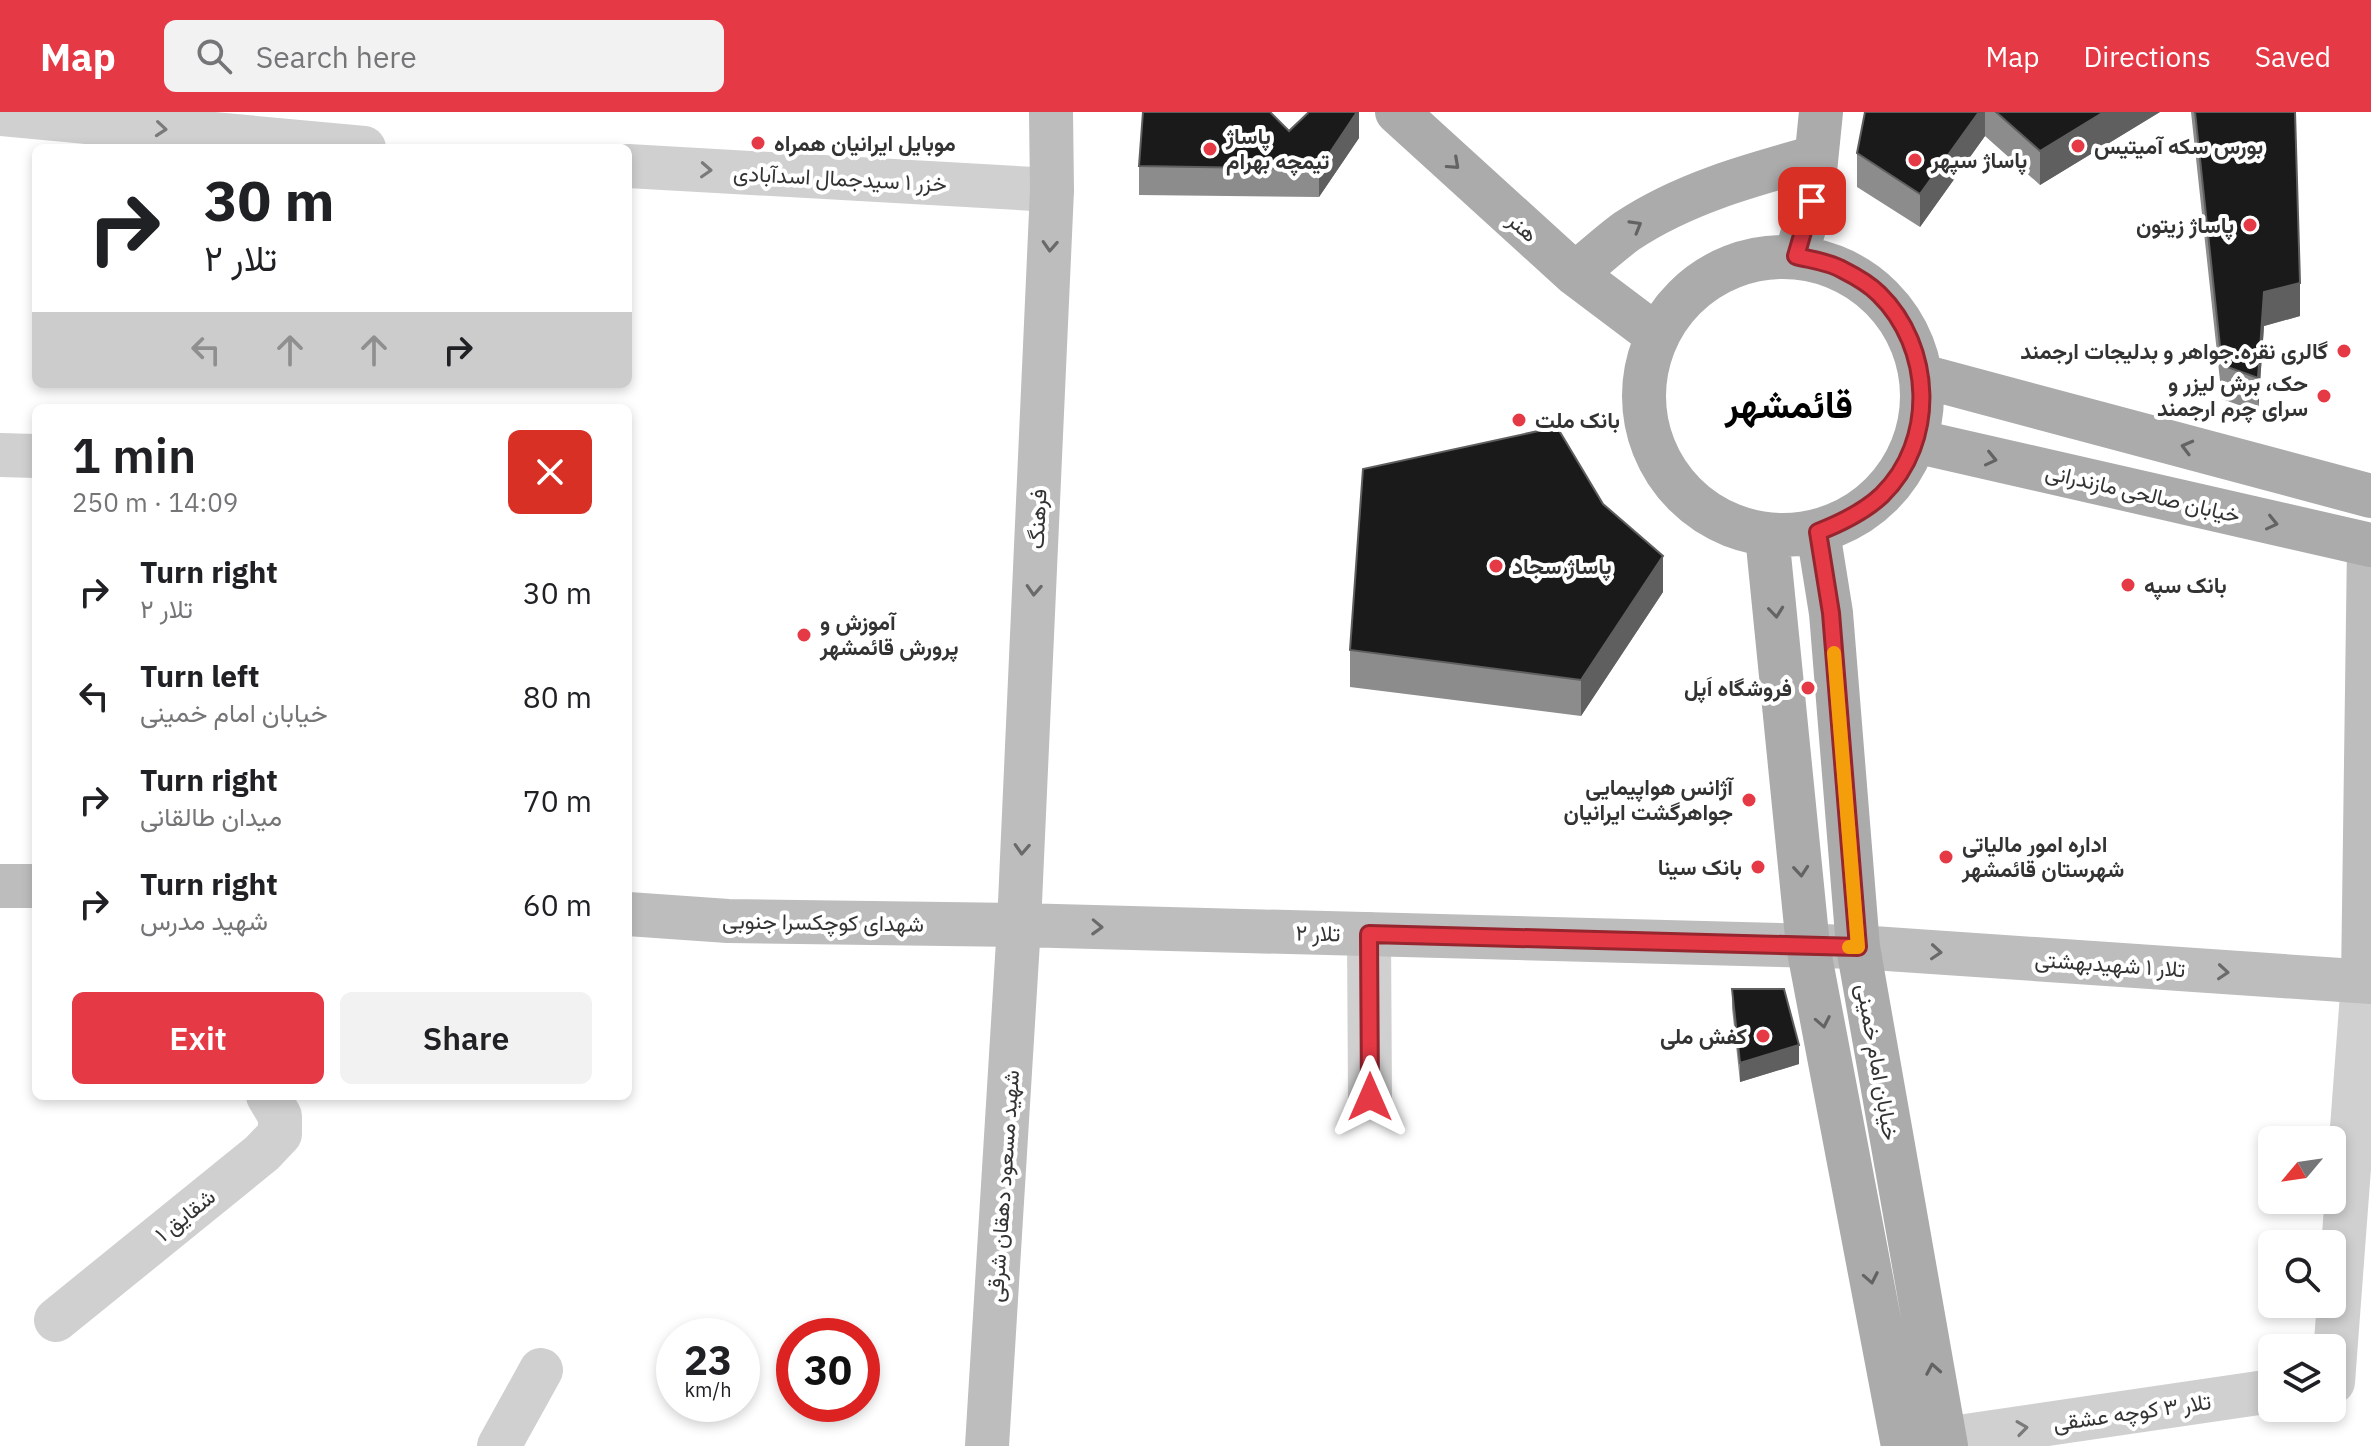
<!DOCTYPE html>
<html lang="en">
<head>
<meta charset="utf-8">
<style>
  body { margin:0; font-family:"IBM Plex Sans",Vazirmatn,sans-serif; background:#f2f2f2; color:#202124; height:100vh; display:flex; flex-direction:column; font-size:30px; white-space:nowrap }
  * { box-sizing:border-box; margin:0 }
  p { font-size:26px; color:#757577 }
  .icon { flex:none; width:44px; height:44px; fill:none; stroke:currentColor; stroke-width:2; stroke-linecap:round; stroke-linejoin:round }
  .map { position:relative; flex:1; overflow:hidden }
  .side { position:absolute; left:32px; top:292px; width:600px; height:696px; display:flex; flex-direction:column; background:#fff; border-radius:12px; box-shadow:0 4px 12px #0003 }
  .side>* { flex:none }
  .top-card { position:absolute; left:32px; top:32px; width:600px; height:244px; border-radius:12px; box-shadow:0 4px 12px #0003; background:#fff; color:#202124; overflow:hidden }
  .needle { width:52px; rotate:241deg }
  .fabs { position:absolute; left:2258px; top:1014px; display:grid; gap:16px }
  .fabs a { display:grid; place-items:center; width:88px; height:88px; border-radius:12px; background:#fff; box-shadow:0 4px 12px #0003; font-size:40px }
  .speed { position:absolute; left:656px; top:1206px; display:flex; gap:16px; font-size:40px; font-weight:700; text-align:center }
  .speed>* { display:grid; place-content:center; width:104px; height:104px; border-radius:50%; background:#fff; box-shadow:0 4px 12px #0003; line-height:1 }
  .speed small { font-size:20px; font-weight:400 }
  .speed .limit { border:12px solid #d22; background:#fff; color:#111 }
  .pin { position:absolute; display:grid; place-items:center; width:68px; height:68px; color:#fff; margin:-34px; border-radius:16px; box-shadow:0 4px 12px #0006 }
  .me { position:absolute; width:88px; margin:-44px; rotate:0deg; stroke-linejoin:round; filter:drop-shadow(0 0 6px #0008) }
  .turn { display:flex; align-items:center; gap:28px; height:168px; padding:0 40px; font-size:36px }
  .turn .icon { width:104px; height:104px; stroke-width:2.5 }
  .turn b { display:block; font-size:56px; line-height:68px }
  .lanes { display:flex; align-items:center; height:76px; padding:0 40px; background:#0003; justify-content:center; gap:40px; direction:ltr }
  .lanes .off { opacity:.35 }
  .round { display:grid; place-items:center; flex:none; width:84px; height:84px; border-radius:12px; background:#f2f2f2 }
  .headline { display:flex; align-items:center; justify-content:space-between; height:136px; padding:0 40px }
  h1 { font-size:48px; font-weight:600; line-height:60px }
  .action { display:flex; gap:16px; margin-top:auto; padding:16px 40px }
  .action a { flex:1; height:92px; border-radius:12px; background:#e63946; color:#fff; font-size:32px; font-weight:600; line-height:92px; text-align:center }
  .action a+a { background:#f2f2f2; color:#202124 }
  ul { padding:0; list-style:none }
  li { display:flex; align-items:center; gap:24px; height:104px; padding:0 40px }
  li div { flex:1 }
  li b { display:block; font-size:30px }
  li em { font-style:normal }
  header { display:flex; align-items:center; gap:48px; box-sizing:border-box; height:112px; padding:0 40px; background:#e63946; color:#fff }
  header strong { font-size:38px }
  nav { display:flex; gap:44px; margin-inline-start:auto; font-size:28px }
  .search { width:560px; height:72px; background:#f2f2f2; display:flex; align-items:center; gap:20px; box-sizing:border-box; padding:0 28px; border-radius:12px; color:#757577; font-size:30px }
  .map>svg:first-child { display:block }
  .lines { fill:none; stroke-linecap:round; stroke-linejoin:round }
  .minor { stroke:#d0d0d0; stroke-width:44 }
  .secondary { stroke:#bdbdbd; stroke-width:44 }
  .primary { stroke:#ababab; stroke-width:44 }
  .wall { fill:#8c8c8c }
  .shaded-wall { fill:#5f5f5f }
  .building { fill:#1a1a1a; stroke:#5f5f5f; stroke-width:2 }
  .oneway { stroke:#7a7a7a }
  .oneway2 { stroke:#636363 }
  .oneway3 { stroke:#6a6a6a }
  .route-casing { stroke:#96252e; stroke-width:20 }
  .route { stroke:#e63946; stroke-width:14 }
  .slow { stroke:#f59e0b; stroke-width:14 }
  .poi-dot { fill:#e63946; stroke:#fff; stroke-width:3 }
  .labels { text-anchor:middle; stroke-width:8; stroke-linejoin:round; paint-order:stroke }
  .poi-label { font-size:22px; font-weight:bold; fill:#333; stroke:#fff; text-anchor:start }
  .street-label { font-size:22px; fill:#333; stroke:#fff }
  .town-label { font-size:38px; font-weight:bold; fill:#000; stroke:#fff }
</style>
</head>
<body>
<header>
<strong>Map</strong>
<div class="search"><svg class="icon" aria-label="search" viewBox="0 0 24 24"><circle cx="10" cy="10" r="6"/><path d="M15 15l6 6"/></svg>Search here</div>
<nav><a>Map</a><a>Directions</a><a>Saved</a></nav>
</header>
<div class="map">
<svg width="2371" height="1334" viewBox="0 0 2371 1334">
  <rect width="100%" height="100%" fill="#fff"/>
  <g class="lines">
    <path class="minor" d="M0,2L364,36
      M628,54L1052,78
      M0,343L36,344
      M1369,822L1370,985
      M56,1208L262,1041L280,1022V1004L268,984
      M2333,1270L2363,869
      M1945,1327L2272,1279
      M499,1334L541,1258"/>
    <path class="secondary" d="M0,774H36
      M628,802L728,809L1019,813L1858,835L2371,870
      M2363,869L2369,433
      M987,1334L1019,813L1052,78L1051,0"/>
    <path class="primary" d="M1397,0L1575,162L1656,223
      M1796,144L1812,89L1821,0
      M1644 284a139 139 0 1 1 278 0a139 139 0 1 1-278 0Z
      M1575,162C1592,148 1609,132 1627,119C1684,81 1751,63 1816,45
      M1922,264L2371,384
      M1915,329L2371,433
      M1818,420L1831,501L1858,835L1946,1334
      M1767,423L1808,834L1903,1334"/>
  </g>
  <path class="wall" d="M1359,0V26L1319,85L1139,83V54L1289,19Z
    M1865,0H2160L2040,73L1985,24L1920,115L1857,75V41Z
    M2191,0H2295L2300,204L2264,214L2258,300L2222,287Z
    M1603,392L1663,480L1581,604L1350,575V538Z
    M1732,877L1799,952L1740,970L1732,896Z"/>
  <path class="shaded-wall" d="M1357,0H1359V26L1319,85V57Z
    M1979,0H1985V24L1920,115V82Z
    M2104,0H2160L2040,73V39Z
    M2300,171V204L2264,214L2258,300V266L2264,180Z
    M1663,444V480L1581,604V568Z
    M1799,933V952L1740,970V951Z"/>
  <path class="building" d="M1143,0H1270L1289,19L1309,0H1357L1319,57L1139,54Z
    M1865,0H1979L1920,82L1857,41Z
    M1996,0H2104L2040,39Z
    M2195,0H2295L2300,171L2264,180L2258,266L2222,253Z
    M1557,315L1603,392L1663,444L1581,568L1350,538L1363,357Z
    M1732,877H1784L1799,933L1740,951Z"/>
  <defs><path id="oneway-chevron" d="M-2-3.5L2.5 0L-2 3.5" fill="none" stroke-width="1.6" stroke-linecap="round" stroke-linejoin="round" transform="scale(2)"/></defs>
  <g class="oneway">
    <use href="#oneway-chevron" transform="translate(161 17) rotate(5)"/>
    <use href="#oneway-chevron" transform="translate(706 58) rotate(3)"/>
    <use href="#oneway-chevron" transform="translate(2022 1316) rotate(-8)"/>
  </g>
  <g class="oneway2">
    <use href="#oneway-chevron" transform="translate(1454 52) rotate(42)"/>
    <use href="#oneway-chevron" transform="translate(1636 114) rotate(-30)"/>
    <use href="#oneway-chevron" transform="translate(2187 335) rotate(-165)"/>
    <use href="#oneway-chevron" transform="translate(1991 347) rotate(13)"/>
    <use href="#oneway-chevron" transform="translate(2272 411) rotate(13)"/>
    <use href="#oneway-chevron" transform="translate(1776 500) rotate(84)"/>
    <use href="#oneway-chevron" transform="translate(1801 759) rotate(85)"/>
    <use href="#oneway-chevron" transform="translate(1823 910) rotate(79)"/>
    <use href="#oneway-chevron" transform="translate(1871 1166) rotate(79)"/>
    <use href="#oneway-chevron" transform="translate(1933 1257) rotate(-100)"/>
  </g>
  <g class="oneway3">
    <use href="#oneway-chevron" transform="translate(1050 134) rotate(93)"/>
    <use href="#oneway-chevron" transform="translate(1034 478) rotate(93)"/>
    <use href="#oneway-chevron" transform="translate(1022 737) rotate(93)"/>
    <use href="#oneway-chevron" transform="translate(1097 815) rotate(2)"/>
    <use href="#oneway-chevron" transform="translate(1936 840) rotate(4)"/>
    <use href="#oneway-chevron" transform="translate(2223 860) rotate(4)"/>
  </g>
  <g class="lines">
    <defs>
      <path id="route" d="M1370,985L1369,822L1858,835L1831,501L1818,420C1841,411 1864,400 1882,383C1937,329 1933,235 1879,182C1870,173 1855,164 1843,158C1830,150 1811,148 1796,144L1812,89"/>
    </defs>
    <use href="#route" class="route-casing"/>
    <use href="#route" class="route"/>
    <path class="slow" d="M1834,541L1858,835H1849"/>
  </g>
  <g class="poi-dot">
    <circle cx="758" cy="31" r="8"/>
    <circle cx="2078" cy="34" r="8"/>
    <circle cx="1210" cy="37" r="8"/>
    <circle cx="1915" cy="48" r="8"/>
    <circle cx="2250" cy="113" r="8"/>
    <circle cx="2344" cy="239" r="8"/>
    <circle cx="2324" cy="284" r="8"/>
    <circle cx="1519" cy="308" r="8"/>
    <circle cx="1496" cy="454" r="8"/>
    <circle cx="2128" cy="473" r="8"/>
    <circle cx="804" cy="523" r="8"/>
    <circle cx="1808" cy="576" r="8"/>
    <circle cx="1749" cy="688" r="8"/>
    <circle cx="1946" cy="745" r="8"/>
    <circle cx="1758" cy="755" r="8"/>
    <circle cx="1763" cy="924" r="8"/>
  </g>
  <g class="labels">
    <g class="poi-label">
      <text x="1226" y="32">پاساژ<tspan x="1226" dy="25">تیمچه بهرام</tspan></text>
      <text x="774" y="39">موبایل ایرانیان همراه</text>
      <text x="2094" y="42">بورس سکه آمیتیس</text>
      <text x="1931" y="56">پاساژ سپهر</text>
      <text x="2234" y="121" text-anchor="end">پاساژ زیتون</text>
      <text x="2328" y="247" text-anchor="end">گالری نقره.جواهر و بدلیجات ارجمند</text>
      <text x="2308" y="279" text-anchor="end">حک، برش لیزر و<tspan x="2308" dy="25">سرای چرم ارجمند</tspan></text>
      <text x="1535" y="316">بانک ملت</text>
      <text x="1512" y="462">پاساژ سجاد</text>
      <text x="2144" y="481">بانک سپه</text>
      <text x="820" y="518">آموزش و<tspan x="820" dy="25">پرورش قائمشهر</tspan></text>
      <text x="1792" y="584" text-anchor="end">فروشگاه اَپل</text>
      <text x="1733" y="683" text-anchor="end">آژانس هواپیمایی<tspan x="1733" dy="25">جواهرگشت ایرانیان</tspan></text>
      <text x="1962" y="740">اداره امور مالیاتی<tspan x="1962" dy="25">شهرستان قائمشهر</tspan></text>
      <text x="1742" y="763" text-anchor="end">بانک سینا</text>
      <text x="1747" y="932" text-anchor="end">کفش ملی</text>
    </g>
    <g class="street-label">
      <text transform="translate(840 66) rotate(3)" y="8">خزر ۱ سیدجمال اسدآبادی</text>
      <text transform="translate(1523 115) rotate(42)" y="8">هنر</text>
      <text transform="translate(2143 381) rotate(13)" y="8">خیابان صالحی مازندرانی</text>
      <text transform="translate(1037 407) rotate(-87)" y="8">فرهنگ</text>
      <text transform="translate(823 810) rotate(1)" y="8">شهدای کوچکسرا جنوبی</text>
      <text transform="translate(1318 821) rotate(1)" y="8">تلار ۲</text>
      <text transform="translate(2110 852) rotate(4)" y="8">تلار ۱ شهیدبهشتی</text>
      <text transform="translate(1878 950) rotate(80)" y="8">خیابان امام خمینی</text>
      <text transform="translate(1003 1074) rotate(-86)" y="8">شهید مسعود دهقان شرقی</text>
      <text transform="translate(185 1103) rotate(-39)" y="8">شقایق ۱</text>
      <text transform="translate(2132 1300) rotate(-8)" y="8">تلار ۳ کوچه عشقی</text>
    </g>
    <g class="town-label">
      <text x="1789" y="306">قائمشهر</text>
    </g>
  </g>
</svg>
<div class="fabs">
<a><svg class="needle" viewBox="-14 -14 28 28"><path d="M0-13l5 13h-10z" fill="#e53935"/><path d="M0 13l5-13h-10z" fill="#757577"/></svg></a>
<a><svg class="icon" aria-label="search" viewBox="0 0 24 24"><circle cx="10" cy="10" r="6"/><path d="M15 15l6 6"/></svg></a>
<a><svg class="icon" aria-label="layers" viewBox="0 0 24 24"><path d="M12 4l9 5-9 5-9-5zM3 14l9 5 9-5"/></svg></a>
</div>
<div class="speed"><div>23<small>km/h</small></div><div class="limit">30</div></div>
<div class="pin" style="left:1812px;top:89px;background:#d93025"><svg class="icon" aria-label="arrive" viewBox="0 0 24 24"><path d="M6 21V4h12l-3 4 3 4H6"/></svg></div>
<svg class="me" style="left:1370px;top:985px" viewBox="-20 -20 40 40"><path d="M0-17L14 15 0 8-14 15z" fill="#e63946" stroke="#fff" stroke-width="4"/></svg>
<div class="top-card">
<div class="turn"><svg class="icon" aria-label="right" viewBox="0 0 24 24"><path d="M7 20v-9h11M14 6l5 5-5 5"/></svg><div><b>30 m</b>تلار ۲</div></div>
<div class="lanes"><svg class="icon off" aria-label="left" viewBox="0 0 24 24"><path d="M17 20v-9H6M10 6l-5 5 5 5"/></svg><svg class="icon off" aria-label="ahead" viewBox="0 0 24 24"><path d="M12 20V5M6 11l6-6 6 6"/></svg><svg class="icon off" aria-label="ahead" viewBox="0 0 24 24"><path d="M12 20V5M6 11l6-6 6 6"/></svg><svg class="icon" aria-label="right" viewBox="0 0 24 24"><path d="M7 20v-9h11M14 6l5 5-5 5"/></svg></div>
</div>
<section class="side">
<div class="headline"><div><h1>1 min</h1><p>250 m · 14:09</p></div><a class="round" style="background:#d93025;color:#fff"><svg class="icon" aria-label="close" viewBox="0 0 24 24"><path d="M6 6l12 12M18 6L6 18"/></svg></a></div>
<ul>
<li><svg class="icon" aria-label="right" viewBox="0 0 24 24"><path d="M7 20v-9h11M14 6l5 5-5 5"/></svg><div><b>Turn right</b><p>تلار ۲</p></div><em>30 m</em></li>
<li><svg class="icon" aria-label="left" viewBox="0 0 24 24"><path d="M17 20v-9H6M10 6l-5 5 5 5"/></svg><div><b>Turn left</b><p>خیابان امام خمینی</p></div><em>80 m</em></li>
<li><svg class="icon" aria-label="right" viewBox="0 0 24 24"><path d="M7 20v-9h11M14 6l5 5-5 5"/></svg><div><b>Turn right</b><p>میدان طالقانی</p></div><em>70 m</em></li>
<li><svg class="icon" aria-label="right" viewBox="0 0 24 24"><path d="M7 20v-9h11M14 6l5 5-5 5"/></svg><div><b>Turn right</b><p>شهید مدرس</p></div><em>60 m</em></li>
</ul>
<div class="action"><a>Exit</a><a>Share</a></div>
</section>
</div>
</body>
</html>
